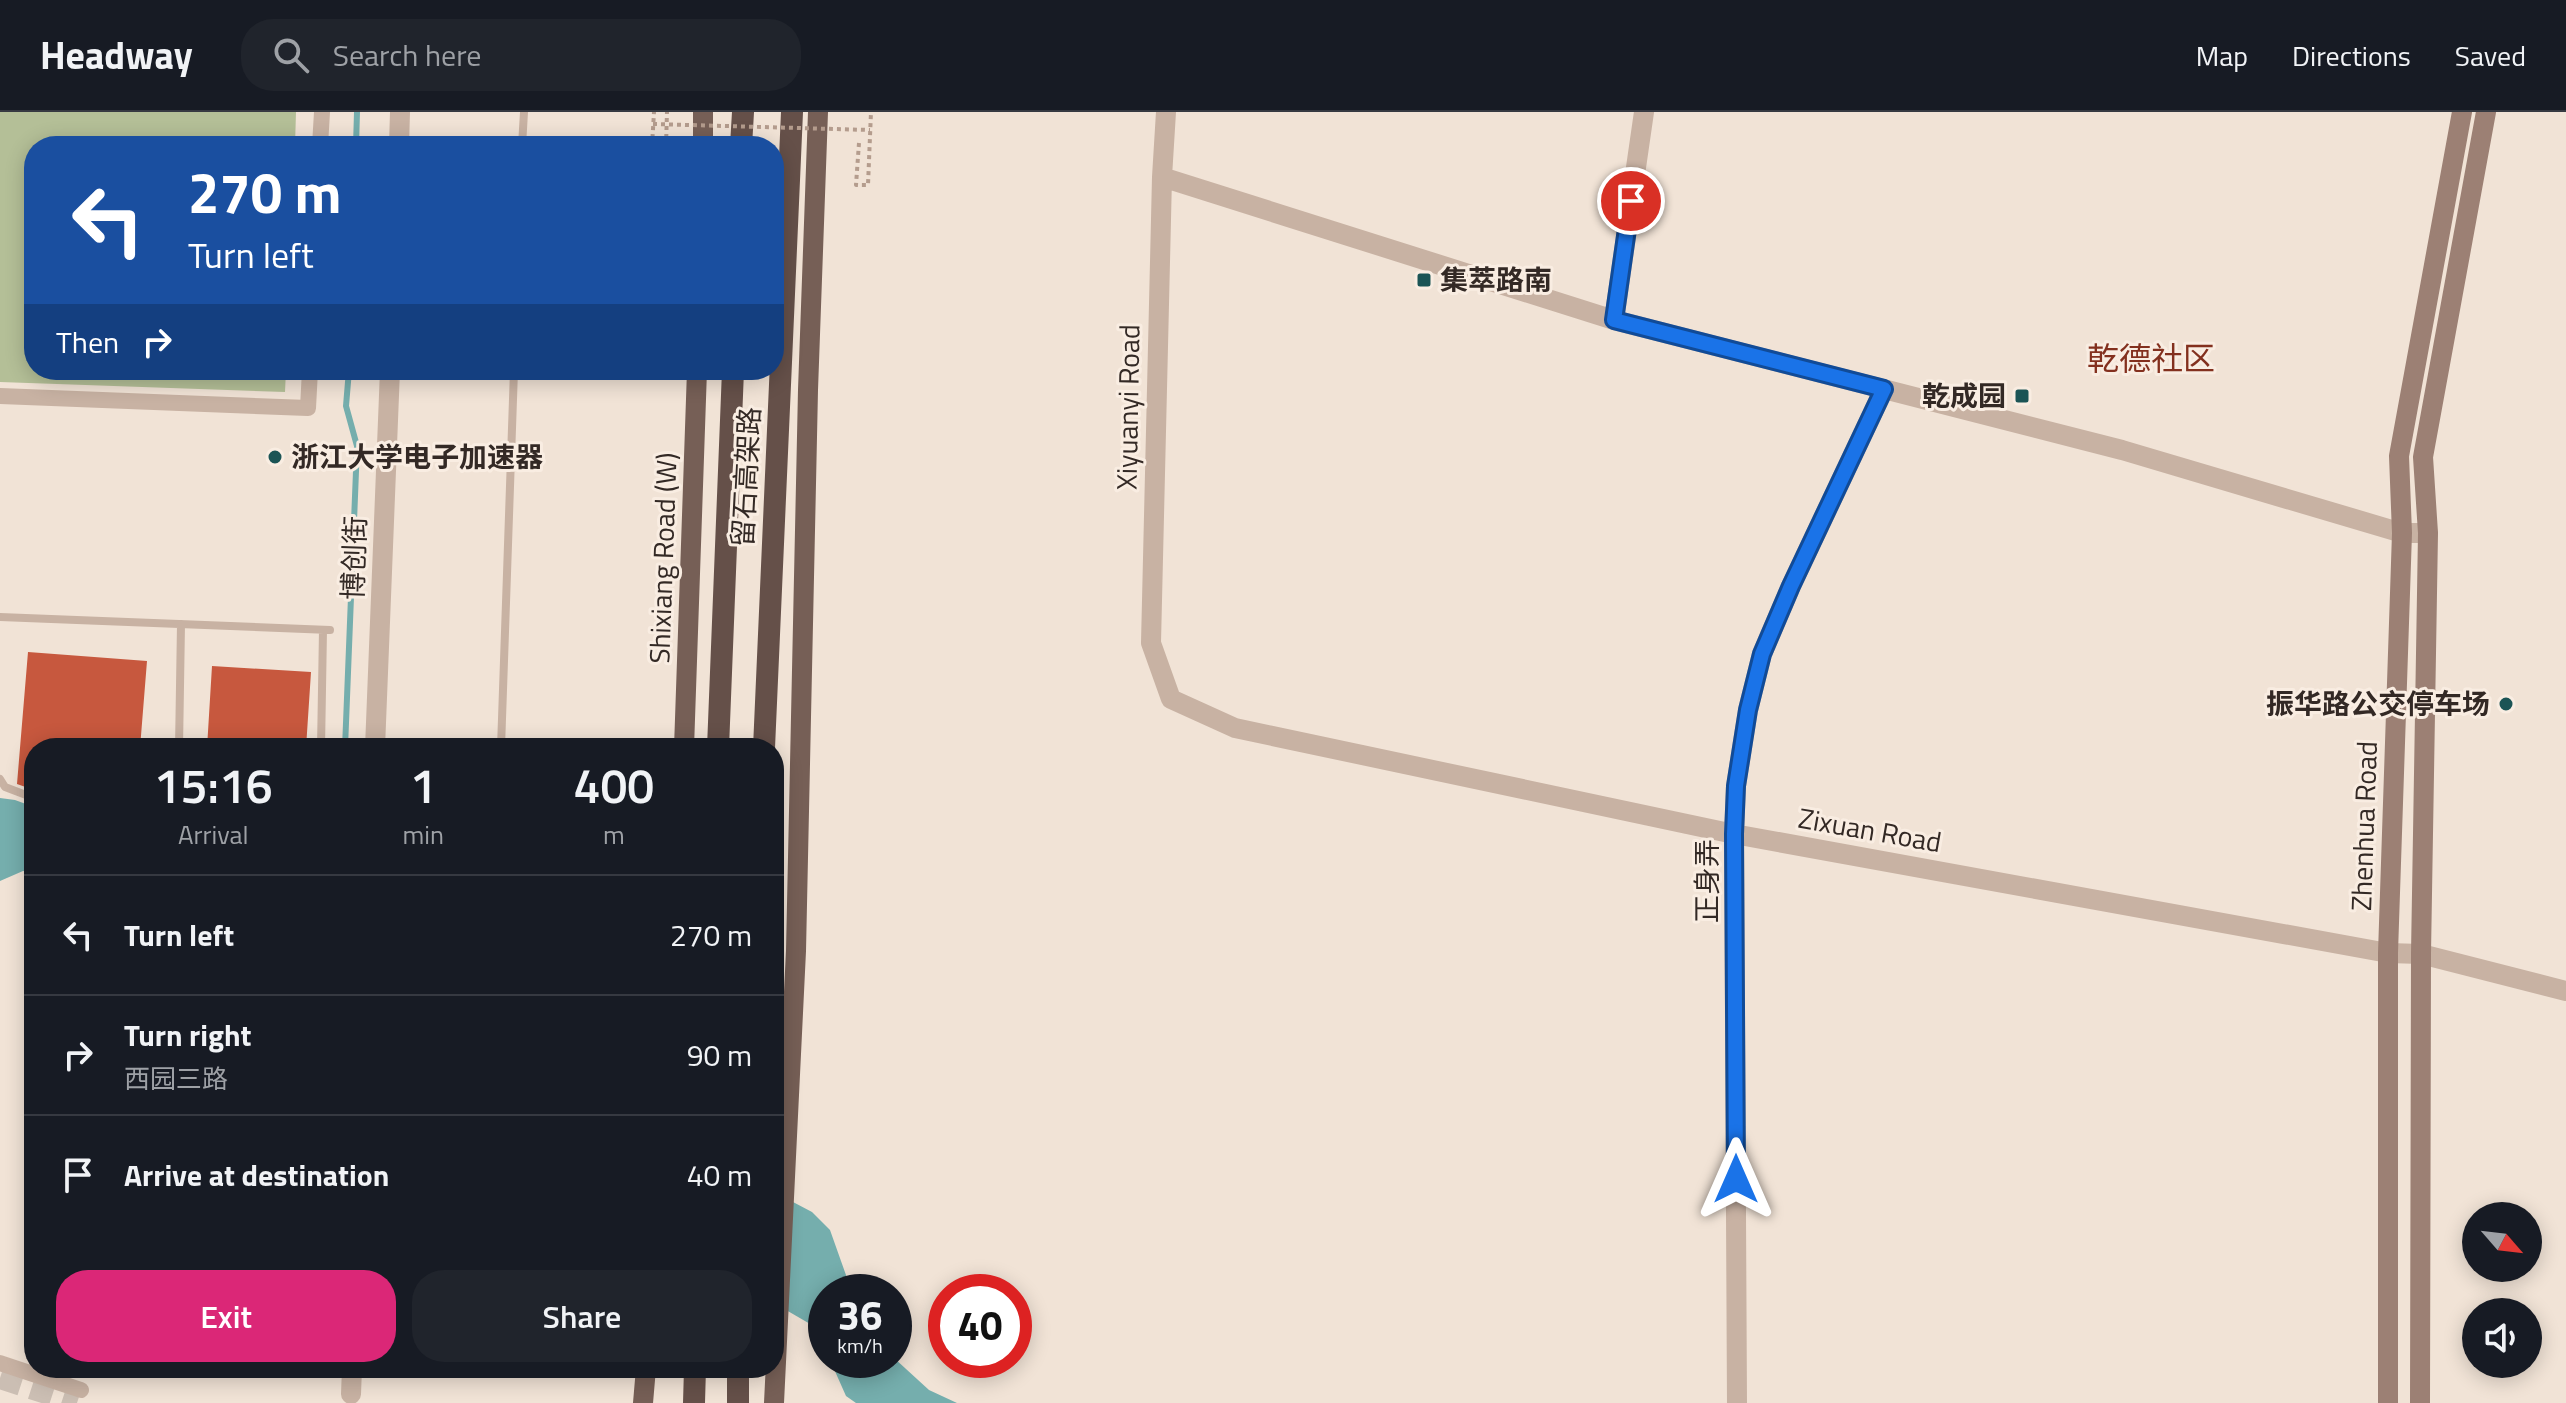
<!DOCTYPE html>
<html lang="en">
<head>
<meta charset="utf-8">
<style>
  body { margin:0; font-family:"Titillium Web","Noto Sans SC",sans-serif; background:#20242c; color:#f1f3f6; height:100vh; display:flex; flex-direction:column; font-size:30px; white-space:nowrap }
  * { box-sizing:border-box; margin:0 }
  p { font-size:26px; color:#9ea1a6 }
  .icon { flex:none; width:44px; height:44px; fill:none; stroke:currentColor; stroke-width:2; stroke-linecap:round; stroke-linejoin:round }
  .map { position:relative; flex:1; overflow:hidden }
  .side { position:absolute; left:24px; top:626px; width:760px; height:640px; display:flex; flex-direction:column; background:#171b24; border-radius:32px; box-shadow:0 4px 20px #0003 }
  .side>* { flex:none }
  .guide { position:absolute; left:24px; top:24px; width:760px; height:244px; border-radius:32px; box-shadow:0 4px 20px #0003; background:#1a4fa0; color:#fff; overflow:hidden }
  .needle { width:52px; rotate:118deg }
  .controls { position:absolute; left:2462px; top:1090px; display:grid; gap:16px }
  .controls a { display:grid; place-items:center; width:80px; height:80px; border-radius:50%; background:#171b24; box-shadow:0 4px 20px #0003; font-size:40px }
  .speed { position:absolute; left:808px; top:1162px; display:flex; gap:16px; font-size:40px; font-weight:700; text-align:center }
  .speed>* { display:grid; place-content:center; width:104px; height:104px; border-radius:50%; background:#171b24; box-shadow:0 4px 20px #0003; line-height:1 }
  .speed small { font-size:20px; font-weight:400 }
  .speed .limit { border:12px solid #d22; background:#fff; color:#111 }
  .pin { position:absolute; display:grid; place-items:center; width:68px; height:68px; color:#fff; margin:-34px; border:4px solid #fff; border-radius:50%; box-shadow:0 2px 8px #0007 }
  .me { position:absolute; width:88px; margin:-44px; rotate:0deg; stroke-linejoin:round; filter:drop-shadow(0 0 6px #0008) }
  .turn { display:flex; align-items:center; gap:28px; height:168px; padding:0 32px; font-size:36px }
  .turn .icon { width:104px; height:104px; stroke-width:2.5 }
  .turn b { display:block; font-size:56px; line-height:68px }
  .then { display:flex; align-items:center; height:76px; padding:0 32px; background:#0003; gap:16px; font-size:30px }
  .eta { display:flex; justify-content:space-evenly; align-items:center; height:136px; text-align:center }
  .eta b { font-size:48px; font-weight:600; line-height:56px }
  .primary-button { display:flex; gap:16px; margin-top:auto; padding:16px 32px }
  .primary-button a { flex:1; height:92px; border-radius:32px; background:#db2777; color:#fff; font-size:32px; font-weight:600; line-height:92px; text-align:center }
  .primary-button a+a { background:#20242c; color:#f1f3f6 }
  ul { padding:0; list-style:none }
  li { display:flex; align-items:center; gap:24px; height:120px; padding:0 32px; border-top:2px solid #363941 }
  li div { flex:1 }
  li b { display:block; font-size:30px }
  li em { font-style:normal }
  header { display:flex; align-items:center; gap:48px; box-sizing:border-box; height:112px; padding:0 40px; background:#171b24; border-bottom:2px solid #363941 }
  header strong { font-size:38px }
  nav { display:flex; gap:44px; margin-inline-start:auto; font-size:28px }
  .search { width:560px; height:72px; background:#20242c; display:flex; align-items:center; gap:20px; box-sizing:border-box; padding:0 28px; border-radius:32px; color:#9ea1a6; font-size:30px }
  .map>svg:first-child { display:block }
  .green { fill:#b4bf97 }
  .water { fill:#75aead }
  .lines { fill:none; stroke-linecap:round; stroke-linejoin:round }
  .stream { stroke:#75aead; stroke-width:6 }
  .building { fill:#c7583e }
  .trunk-tunnel { stroke:#cbbeb3; stroke-width:22; stroke-dasharray:22 11; stroke-linecap:butt }
  .path { stroke:#b49c8d; stroke-width:4; stroke-dasharray:4 4; stroke-linecap:butt }
  .service { stroke:#c8b2a3; stroke-width:8 }
  .minor { stroke:#c8b2a3; stroke-width:16 }
  .tertiary { stroke:#c8b2a3; stroke-width:20 }
  .secondary { stroke:#9c8074; stroke-width:20 }
  .primary { stroke:#765f56; stroke-width:20 }
  .trunk { stroke:#655049; stroke-width:22 }
  .path-bridge { stroke:#b49c8d; stroke-width:4; stroke-dasharray:4 4; stroke-linecap:butt }
  .route-casing { stroke:#114b97; stroke-width:20 }
  .route { stroke:#1a73e8; stroke-width:14 }
  .poi-dot { fill:#1b5455; stroke:#f9ede2; stroke-width:3 }
  .labels { text-anchor:middle; stroke-width:6; stroke-linejoin:round; paint-order:stroke }
  .poi-label { font-size:28px; font-weight:bold; fill:#332925; stroke:#f9ede2; text-anchor:start }
  .street-label { font-size:28px; fill:#332925; stroke:#f9ede2 }
  .quarter-label { font-size:32px; fill:#83301e; stroke:#f9ede2 }
</style>
</head>
<body>
<header>
<strong>Headway</strong>
<div class="search"><svg class="icon" aria-label="search" viewBox="0 0 24 24"><circle cx="10" cy="10" r="6"/><path d="M15 15l6 6"/></svg>Search here</div>
<nav><a>Map</a><a>Directions</a><a>Saved</a></nav>
</header>
<div class="map">
<svg width="2566" height="1291" viewBox="0 0 2566 1291">
  <rect width="100%" height="100%" fill="#f1e3d6"/>
  <path class="green" d="M0,0H296L295,34H34V258H286L285,280L0,270Z"/>
  <path class="water" d="M0,686L15,688L34,695V761L23,759L0,769Z
    M774,1080L812,1100L830,1118L852,1180H826V1239L817,1216L774,1191Z
    M894,1246L929,1278L957,1291H856L846,1284L830,1248Z"/>
  <g class="lines">
    <path class="stream" d="M356,34L357,0
      M345,636L357,334L346,294L349,258"/>
  </g>
  <path class="building" d="M28,540L147,549L140,636H34V678L17,672Z
    M212,554L311,560L306,636H207Z"/>
  <g class="lines">
    <path class="trunk-tunnel" d="M0,1266L77,1291"/>
    <path class="path" d="M859,31L856,73H868L871,0
      M652,34L654,0
      M666,34L667,0"/>
    <path class="service" d="M522,34L524,0
      M0,505L330,518
      M179,636L181,512
      M321,636L323,518
      M501,636L514,258
      M0,667L5,675L34,686"/>
    <path class="minor" d="M320,34L322,0
      M0,284L308,296L310,258
      M0,1251L81,1278"/>
    <path class="tertiary" d="M1166,0L1162,65L1151,531L1171,587L1235,616L1734,722L2388,841L2421,842L2566,879
      M399,34L400,0
      M1162,65L1614,208L2122,338L2402,421H2428
      M1614,208L1644,0
      M375,636L390,258
      M351,1282L352,1256
      M1737,1291L1734,722L1736,674L1748,598L1762,542L1791,474L1884,277"/>
    <path class="secondary" d="M2388,1291V841L2402,421L2399,344L2462,0
      M2420,1291L2421,842L2428,421L2423,345L2486,0"/>
    <path class="primary" d="M703,34V0
      M684,636L697,258
      M643,1291L646,1256
      M774,1291L796,839L808,278L818,0"/>
    <path class="trunk" d="M741,34L743,0
      M718,636L733,258
      M764,636L792,0
      M694,1291L695,1256
      M738,1291V1256"/>
    <path class="path-bridge" d="M653,12L870,18"/>
  </g>
  <g class="lines">
    <defs>
      <path id="route" d="M1631,89L1614,208L1884,277L1791,474L1762,542L1748,598L1736,674L1734,722L1736,1067"/>
    </defs>
    <use href="#route" class="route-casing"/>
    <use href="#route" class="route"/>
  </g>
  <g class="poi-dot">
    <rect x="1416" y="160" width="16" height="16" rx="4"/>
    <rect x="2014" y="276" width="16" height="16" rx="4"/>
    <circle cx="275" cy="345" r="8"/>
    <circle cx="2506" cy="592" r="8"/>
  </g>
  <g class="labels">
    <g class="poi-label">
      <text x="1440" y="178">集萃路南</text>
      <text x="2006" y="294" text-anchor="end">乾成园</text>
      <text x="291" y="355">浙江大学电子加速器</text>
      <text x="2490" y="602" text-anchor="end">振华路公交停车场</text>
    </g>
    <g class="street-label">
      <text transform="translate(1128 295) rotate(-89)" y="10">Xiyuanyi Road</text>
      <text transform="translate(746 365) rotate(-87)" y="10">留石高架路</text>
      <text transform="translate(354 446) rotate(-88)" y="10">博创街</text>
      <text transform="translate(663 446) rotate(-88)" y="10">Shixiang Road (W)</text>
      <text transform="translate(2364 714) rotate(-88)" y="10">Zhenhua Road</text>
      <text transform="translate(1870 718) rotate(10)" y="10">Zixuan Road</text>
      <text transform="translate(1707 769) rotate(-90)" y="10">正身弄</text>
    </g>
    <g class="quarter-label">
      <text x="2151" y="258">乾德社区</text>
    </g>
  </g>
</svg>
<div class="controls">
<a><svg class="needle" viewBox="-14 -14 28 28"><path d="M0-13l5 13h-10z" fill="#e53935"/><path d="M0 13l5-13h-10z" fill="#9ea1a6"/></svg></a>
<a><svg class="icon" aria-label="sound" viewBox="0 0 24 24"><path d="M4 9h4l5-4v14l-5-4H4zM17 9q2 3 0 6"/></svg></a>
</div>
<div class="speed"><div>36<small>km/h</small></div><div class="limit">40</div></div>
<div class="pin" style="left:1631px;top:89px;background:#d93025"><svg class="icon" aria-label="arrive" viewBox="0 0 24 24"><path d="M6 21V4h12l-3 4 3 4H6"/></svg></div>
<svg class="me" style="left:1736px;top:1067px" viewBox="-20 -20 40 40"><path d="M0-17L14 15 0 8-14 15z" fill="#1a73e8" stroke="#fff" stroke-width="4"/></svg>
<div class="guide">
<div class="turn"><svg class="icon" aria-label="left" viewBox="0 0 24 24"><path d="M17 20v-9H6M10 6l-5 5 5 5"/></svg><div><b>270 m</b>Turn left</div></div>
<div class="then">Then<svg class="icon" aria-label="right" viewBox="0 0 24 24"><path d="M7 20v-9h11M14 6l5 5-5 5"/></svg></div>
</div>
<section class="side">
<div class="eta">
<div><b>15:16</b><p>Arrival</p></div>
<div><b>1</b><p>min</p></div>
<div><b>400</b><p>m</p></div>
</div>
<ul>
<li><svg class="icon" aria-label="left" viewBox="0 0 24 24"><path d="M17 20v-9H6M10 6l-5 5 5 5"/></svg><div><b>Turn left</b></div><em>270 m</em></li>
<li><svg class="icon" aria-label="right" viewBox="0 0 24 24"><path d="M7 20v-9h11M14 6l5 5-5 5"/></svg><div><b>Turn right</b><p>西园三路</p></div><em>90 m</em></li>
<li><svg class="icon" aria-label="arrive" viewBox="0 0 24 24"><path d="M6 21V4h12l-3 4 3 4H6"/></svg><div><b>Arrive at destination</b></div><em>40 m</em></li>
</ul>
<div class="primary-button"><a>Exit</a><a>Share</a></div>
</section>
</div>
</body>
</html>
